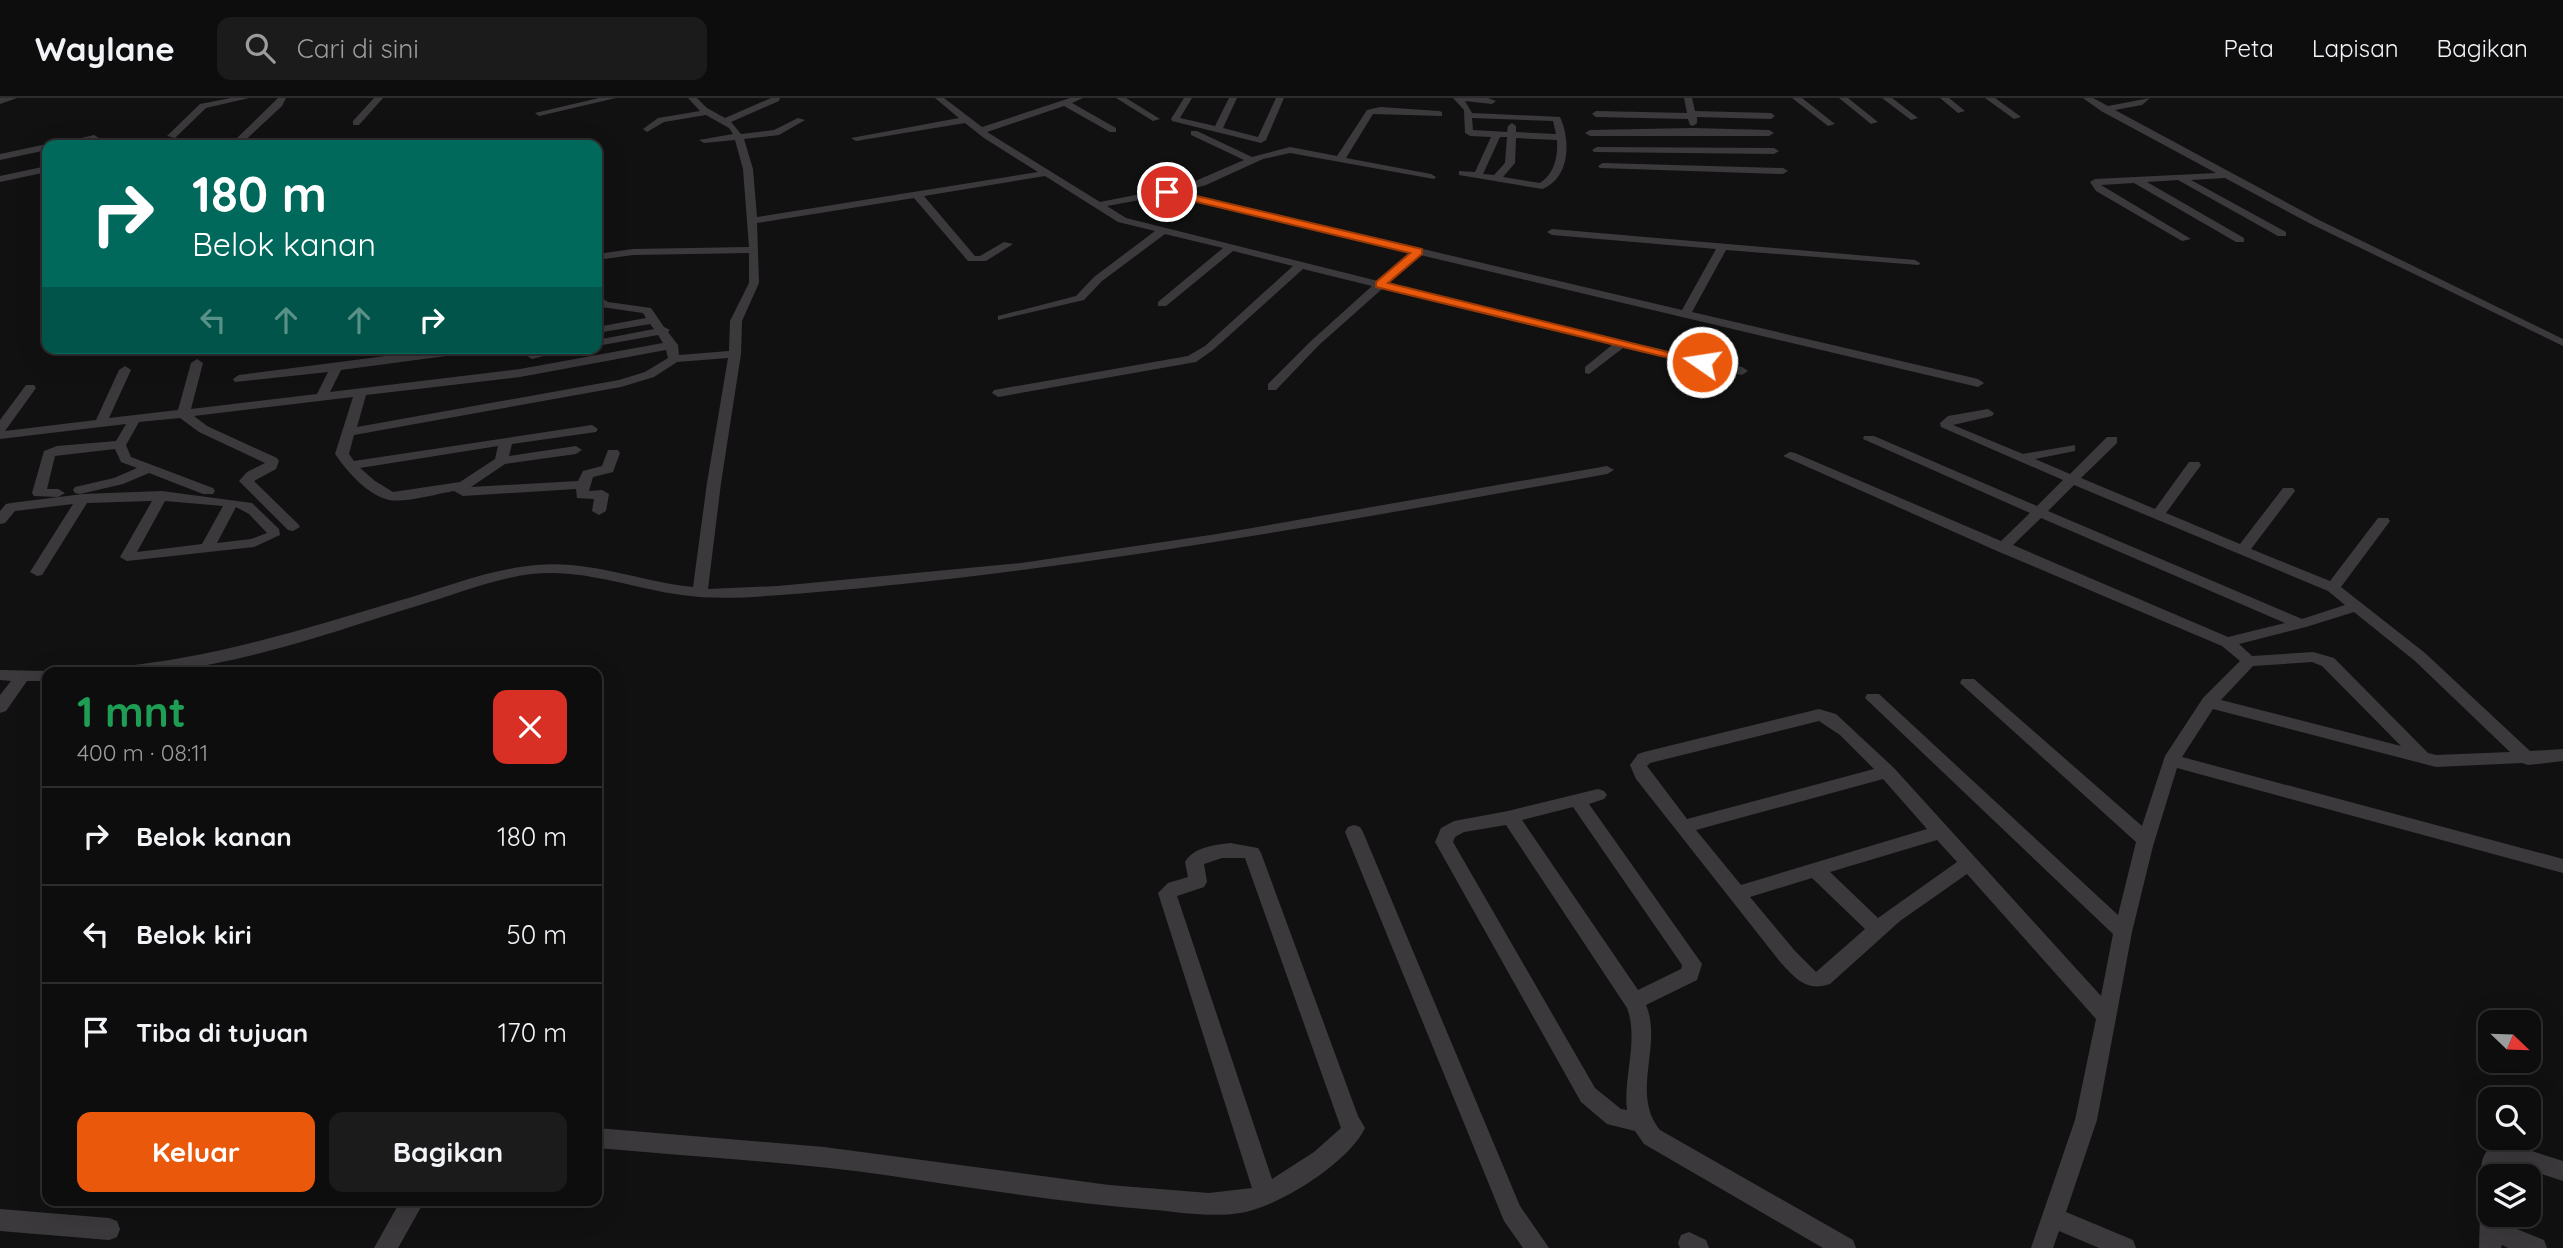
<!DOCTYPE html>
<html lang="id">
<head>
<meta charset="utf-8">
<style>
  body { margin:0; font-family:Quicksand,sans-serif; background:#1c1b1c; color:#f1f3f6; height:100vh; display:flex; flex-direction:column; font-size:26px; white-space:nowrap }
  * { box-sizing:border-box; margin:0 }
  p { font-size:23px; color:#9b9c9e }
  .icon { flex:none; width:38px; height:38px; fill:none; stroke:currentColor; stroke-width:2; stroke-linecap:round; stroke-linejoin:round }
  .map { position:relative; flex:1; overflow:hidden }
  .panel { position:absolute; left:42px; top:569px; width:560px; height:539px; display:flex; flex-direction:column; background:#0e0d0e; border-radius:14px; box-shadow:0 7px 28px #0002,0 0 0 2px #2e2d2e }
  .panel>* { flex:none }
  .banner { position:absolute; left:42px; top:42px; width:560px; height:214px; border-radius:14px; box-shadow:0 7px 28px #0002,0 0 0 2px #2e2d2e; background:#00695c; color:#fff; overflow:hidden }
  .needle { width:46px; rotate:113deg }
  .controls { position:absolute; left:2478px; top:912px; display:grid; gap:14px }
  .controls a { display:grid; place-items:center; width:63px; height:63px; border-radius:14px; background:#0e0d0e; box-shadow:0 7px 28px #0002,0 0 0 2px #2e2d2e; font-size:35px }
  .pin { position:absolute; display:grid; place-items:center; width:60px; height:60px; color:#fff; margin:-30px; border:4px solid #fff; border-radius:50%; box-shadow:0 2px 7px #0007 }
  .me { position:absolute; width:77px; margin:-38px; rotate:283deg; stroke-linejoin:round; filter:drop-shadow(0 0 5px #0008) }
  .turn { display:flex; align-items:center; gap:24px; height:147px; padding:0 35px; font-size:32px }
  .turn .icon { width:91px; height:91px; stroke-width:2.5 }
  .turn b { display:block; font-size:49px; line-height:60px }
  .lanes { display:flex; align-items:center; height:66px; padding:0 35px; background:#0003; justify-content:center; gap:35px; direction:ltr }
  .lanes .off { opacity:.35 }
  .round { display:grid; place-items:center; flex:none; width:74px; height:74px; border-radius:14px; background:#1c1b1c }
  .overview { display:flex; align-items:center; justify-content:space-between; height:119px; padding:0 35px }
  h1 { font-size:42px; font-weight:700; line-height:52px; color:#1e9e55 }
  .primary-button { display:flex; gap:14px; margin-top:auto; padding:14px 35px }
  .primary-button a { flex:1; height:80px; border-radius:14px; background:#ea580c; color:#fff; font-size:28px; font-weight:700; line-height:80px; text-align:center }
  .primary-button a+a { background:#1c1b1c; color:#f1f3f6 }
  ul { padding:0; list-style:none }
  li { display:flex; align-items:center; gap:21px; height:98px; padding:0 35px; border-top:2px solid #2e2d2e }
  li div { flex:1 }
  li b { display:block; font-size:26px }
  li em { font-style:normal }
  header { display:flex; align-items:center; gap:42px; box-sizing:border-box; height:98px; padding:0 35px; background:#0e0d0e; border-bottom:2px solid #2e2d2e }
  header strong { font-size:33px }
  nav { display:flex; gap:38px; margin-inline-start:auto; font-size:24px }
  .search { width:490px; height:63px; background:#1c1b1c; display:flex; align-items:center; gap:18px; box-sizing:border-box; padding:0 24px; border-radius:14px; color:#9b9c9e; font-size:26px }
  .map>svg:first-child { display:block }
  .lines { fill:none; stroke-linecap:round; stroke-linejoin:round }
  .minor { fill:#3c393d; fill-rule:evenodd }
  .tertiary { fill:#3c393d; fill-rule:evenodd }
  .route { fill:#ea580c; stroke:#983908; stroke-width:2 }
</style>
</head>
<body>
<header>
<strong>Waylane</strong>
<div class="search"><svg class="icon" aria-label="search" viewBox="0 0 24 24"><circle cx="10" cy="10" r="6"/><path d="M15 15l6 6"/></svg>Cari di sini</div>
<nav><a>Peta</a><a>Lapisan</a><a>Bagikan</a></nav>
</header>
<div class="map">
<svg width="2563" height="1150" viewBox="0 0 2563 1150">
  <rect width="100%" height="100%" fill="#121112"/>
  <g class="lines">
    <path class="minor" d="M231,0H249L206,10L175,40L167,38L200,6Z
      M278,0H286L282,8L240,47H234V43Z
      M374,0H383L359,27H353V23Z
      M599,0H616L539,18L535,15Z
      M688,0H697L707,10L725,20L771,0H780L779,3L731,24L741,36L774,32L798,20L805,22L779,37L744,41L753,71L757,119L1038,74L984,40L965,25L856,43L851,40L959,20L935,0H944L982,29L1070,0H1083L1072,5L1116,30V34H1110L1064,8L987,34L1100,104L1186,87L1244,62L1191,37V33H1197L1252,59L1290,49L1337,58L1367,12L1380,9L1439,13L1442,14V18L1373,16L1346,60L1431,76L1436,79L1434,81L1290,55L1263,61L1206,87L1181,94L1682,212L1716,151L1552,137L1547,134L1552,131L1915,162L1920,165L1919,167L1726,152L1692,214L1978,281L1984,285L1978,289L1420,157L1388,186L1568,231L1742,269L1748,273L1742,277L1623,250L1589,276L1585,275V269L1612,247L1382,191L1319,247L1276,292H1268V286L1311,243L1372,188L1303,171L1213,252L1196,264L998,299L992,295L994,292L1188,258L1205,248L1293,168L1233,153L1166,208H1158V204L1223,150L1165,136L1102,183L1084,202L998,222V218L1076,198L1094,179L1155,133L1118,124L1045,78L924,98L975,158H980L1004,144L1013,146L986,163H968L914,100L757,125L759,185L742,223L741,256L721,385L708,491L778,488L1021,465L1217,436L1607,368L1614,372L1607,376C1327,426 1049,478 766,498C738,500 709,501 682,497C631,490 583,470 531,476C493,481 456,496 420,507C338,532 254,563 168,573C148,576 127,574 107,574L115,569C213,560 305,531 398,503C444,490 489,471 537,467C591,462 641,484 693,489L707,385L728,260L677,264L654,279L621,289L354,337L349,356L354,363L592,327L598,331L596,334L512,346L509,358L576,348L582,352L576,356L505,366L471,389L578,383L583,373L602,368L608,352H618L620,355L613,374L593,379L589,393L602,392L609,396L606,413L599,417L592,413L594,401L577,400L576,391L463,398L454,393C437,396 404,405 389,402C367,397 347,373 335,356L353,299L194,318L207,328L277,360L279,363L276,371L254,383L298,426L300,429L293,433L288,432L239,383L247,374L265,365L199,334L180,320L139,324L126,347L131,359L213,390L215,393L213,396H203L149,375L123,386L80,396L75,395L73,392L75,389L114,380L137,370L121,364L115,351L55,358L47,391H58L65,395L58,399L34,398L32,395L44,353L57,348L116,343L126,326L0,341V322L26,287H34L36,290L5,333L96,322L119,272L125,268L131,272L109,320L178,312L191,265L197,261L203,265L191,311L317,296L328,274L235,284L233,281L239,277L448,250L467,252L461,256L341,272L330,294L520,271L663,245L658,237L597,248V242L654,231L650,226L597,235V229L646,220L643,215L601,209L597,206V197L608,204L651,210L664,229L670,232L668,234L678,247L679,257L729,253L730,223L749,185V155L633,157L597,162V156L633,151L749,149L743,71L735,42L704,45L699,42L733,36L729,30L706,17L664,24L647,34L643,31L658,20L700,13ZM1167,97L1410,154L1378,183L1126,120L1107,108ZM666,252L668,260L645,274L619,282L357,329L366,297L520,279ZM498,348L495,361L460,384L393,394L375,383L360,370Z
      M1116,0H1126L1160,21L1153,23Z
      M1184,0H1192L1180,20L1215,28L1229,0H1237L1223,30L1258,39L1276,0H1284L1266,42L1261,45L1172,23L1171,21Z
      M1453,0H1488L1496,3L1492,6L1465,3L1472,15L1560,19C1571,43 1570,80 1542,91L1459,77V73L1475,74L1491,39L1470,38L1465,35L1464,12ZM1472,20L1553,23L1556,36L1516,34V28L1512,25L1508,28L1507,34L1473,32ZM1500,39H1507L1505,65L1494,77L1483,76ZM1516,40L1557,42C1558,58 1555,75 1540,85L1503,79L1515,65Z
      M1684,0H1692L1695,13L1771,15L1775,18L1771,21L1697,19V25L1693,28L1690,27L1688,21L1596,19L1592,16L1596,13L1687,15Z
      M1792,0H1802L1835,26L1828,28Z
      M1839,0H1848L1878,24L1871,26Z
      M1882,0H1892L1918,20L1911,22Z
      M1940,0H1949L1965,13L1958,15Z
      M1985,0H1995L2021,19L2014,21Z
      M2083,0H2093L2108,8L2150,0L2142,7L2115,12L2319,122L2563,241V248L2311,126L2225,80L2191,82L2286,134V138H2278L2178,82L2147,84L2244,140V144H2236L2134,85L2101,87L2191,141L2182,143L2096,93L2090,84L2095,81L2216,75L2101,13Z
      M1693,30L1769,32L1774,35L1769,38H1590L1585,35L1590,32Z
      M94,37L99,40L90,47H52Z
      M47,46L50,47H47V52L0,62V56Z
      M1597,49L1774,50L1779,53L1774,56L1594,54L1592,52Z
      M1603,65L1783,70L1788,73L1783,76L1600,70L1598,68Z
      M47,68V74L0,84V78Z
      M549,250H575L532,261L526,257Z
      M1988,311L1994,315L1992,318L1953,327L2023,356L2075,347V353L2035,361L2070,376L2107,339H2117V345L2081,380L2155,411L2189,364H2199L2201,367L2166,415L2240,446L2283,390H2293L2295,393L2251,451L2330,483L2378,420H2388L2390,423L2341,489L2425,555L2530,653L2563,651V663L2528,667L2522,665L2436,669L2213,611L2182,659L2563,761V775L2177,670L2153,748L2132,834L2097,1022L2066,1114L2133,1142L2136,1150H2099L2059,1133L2053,1150H2031L2075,1022L2096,921L1967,776L1900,823L1830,886C1807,894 1796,881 1781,865L1636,681L1630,667L1638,656L1644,654L1819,611L1836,616L1894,670L2101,898L2113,836L1865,600L1867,596H1879L2118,817L2136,744L1960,585L1962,581H1974L2142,728L2165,658L2203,600L2240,563L2222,548L1997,453L1783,358L1790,354L1795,355L2001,443L2030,415L1863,341L1864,338H1874L2037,408L2063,382L1941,329L1940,325L1948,318ZM2074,387L2328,493L2345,507L2302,521L2048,413ZM2041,420L2285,525L2228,539L2013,447ZM2354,514L2415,563L2510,654L2436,657L2428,655L2334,560L2313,554L2252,558L2239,546L2306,529ZM2312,564L2322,568L2401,648L2221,602L2253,568ZM1819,623L1840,637L1874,671L1687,721L1647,668L1650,665ZM1883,681L1927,731L1741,787L1696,732ZM1937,742L1957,764L1878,820L1830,774ZM1812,780L1865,831L1816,874L1795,853L1750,799Z
      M162,393L252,405L279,431L280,437L254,449L127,463L120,459L152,403L87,405L42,477L37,478L30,474L73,406L15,413L5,425L0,426V413L6,406L11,405L83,396ZM165,403L223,408L202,446L137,454ZM236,409L249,416L267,435L251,441L217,445Z
      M0,572L47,573L52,574H47V583H27L6,613L0,615V597L11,583L0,582Z
      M1598,691L1604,693L1607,697L1604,701L1589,706L1702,866L1697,882L1646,907C1663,947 1630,996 1660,1032L1853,1142L1856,1150H1823L1644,1046L1635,1033L1607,1026L1581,1004L1435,744L1441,730L1454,723L1508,713ZM1573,709L1682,867L1681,871L1638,892L1522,722ZM1506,727L1627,910C1639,942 1623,979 1627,1012L1621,1011L1595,990L1453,744L1455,739L1464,734Z
      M1354,727L1360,729L1363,734L1520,1108L1549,1150H1523L1504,1123L1345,734L1348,729Z
      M1230,745L1258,750L1261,755L1358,1018L1365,1030C1349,1064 1282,1106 1246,1114C1216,1120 1185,1115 1156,1112C1067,1105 980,1091 892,1078C794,1064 696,1059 597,1050V1030L824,1049L1109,1087L1209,1095L1252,1090L1158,795L1168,785L1188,779L1185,764C1194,749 1214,747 1230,745ZM1222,760H1245L1341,1030L1314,1054L1272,1081L1177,798L1204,789L1207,784L1204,766Z
      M2500,1043L2563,1063V1083L2505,1064L2503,1078H2490V1088L2484,1085C2477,1069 2483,1049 2500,1043Z
      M401,1102H425L398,1150H374Z
      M2490,1106V1116H2502V1125L2544,1142L2547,1150H2508L2502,1147L2501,1150H2479L2480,1116L2483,1108Z
      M0,1111L109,1120L117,1123L120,1131L117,1139L109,1142L0,1133Z
      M1689,1134L1706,1142L1709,1150H1680L1678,1145L1681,1137Z"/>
    <path class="tertiary" d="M0,0H17L0,6Z"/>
  </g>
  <path class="route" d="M1167,91L1422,151V156L1388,185L1708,264L1702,268L1376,189V184L1410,155L1163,96L1162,94Z"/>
</svg>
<div class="controls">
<a><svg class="needle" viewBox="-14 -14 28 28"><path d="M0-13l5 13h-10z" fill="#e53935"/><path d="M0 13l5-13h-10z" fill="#9b9c9e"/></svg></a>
<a><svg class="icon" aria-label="search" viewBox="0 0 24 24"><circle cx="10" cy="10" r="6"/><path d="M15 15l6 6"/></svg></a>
<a><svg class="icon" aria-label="layers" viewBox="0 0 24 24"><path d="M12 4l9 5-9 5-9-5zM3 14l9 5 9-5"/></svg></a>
</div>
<div class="pin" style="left:1167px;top:94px;background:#d93025"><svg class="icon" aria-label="arrive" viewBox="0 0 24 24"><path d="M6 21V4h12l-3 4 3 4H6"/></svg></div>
<svg class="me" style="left:1702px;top:264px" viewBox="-20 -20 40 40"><circle r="17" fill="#ea580c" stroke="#fff" stroke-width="3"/><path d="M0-11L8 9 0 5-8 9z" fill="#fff"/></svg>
<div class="banner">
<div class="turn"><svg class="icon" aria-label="right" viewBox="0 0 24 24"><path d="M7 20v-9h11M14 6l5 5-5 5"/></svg><div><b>180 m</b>Belok kanan</div></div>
<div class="lanes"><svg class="icon off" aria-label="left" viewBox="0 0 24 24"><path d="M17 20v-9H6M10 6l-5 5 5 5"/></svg><svg class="icon off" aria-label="ahead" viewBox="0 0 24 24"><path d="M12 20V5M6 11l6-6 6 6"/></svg><svg class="icon off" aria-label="ahead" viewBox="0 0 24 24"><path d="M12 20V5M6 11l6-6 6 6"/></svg><svg class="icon" aria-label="right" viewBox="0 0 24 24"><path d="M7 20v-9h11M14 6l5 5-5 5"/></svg></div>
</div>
<section class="panel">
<div class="overview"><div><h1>1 mnt</h1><p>400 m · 08:11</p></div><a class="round" style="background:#d93025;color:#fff"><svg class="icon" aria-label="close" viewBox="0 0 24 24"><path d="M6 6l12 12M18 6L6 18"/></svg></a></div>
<ul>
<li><svg class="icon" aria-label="right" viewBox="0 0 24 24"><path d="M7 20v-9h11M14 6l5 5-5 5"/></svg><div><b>Belok kanan</b></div><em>180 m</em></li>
<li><svg class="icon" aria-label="left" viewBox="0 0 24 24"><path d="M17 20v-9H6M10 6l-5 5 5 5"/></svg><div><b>Belok kiri</b></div><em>50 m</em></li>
<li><svg class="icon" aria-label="arrive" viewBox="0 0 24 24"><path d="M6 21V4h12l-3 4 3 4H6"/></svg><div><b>Tiba di tujuan</b></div><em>170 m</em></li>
</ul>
<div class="primary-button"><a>Keluar</a><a>Bagikan</a></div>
</section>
</div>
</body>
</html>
